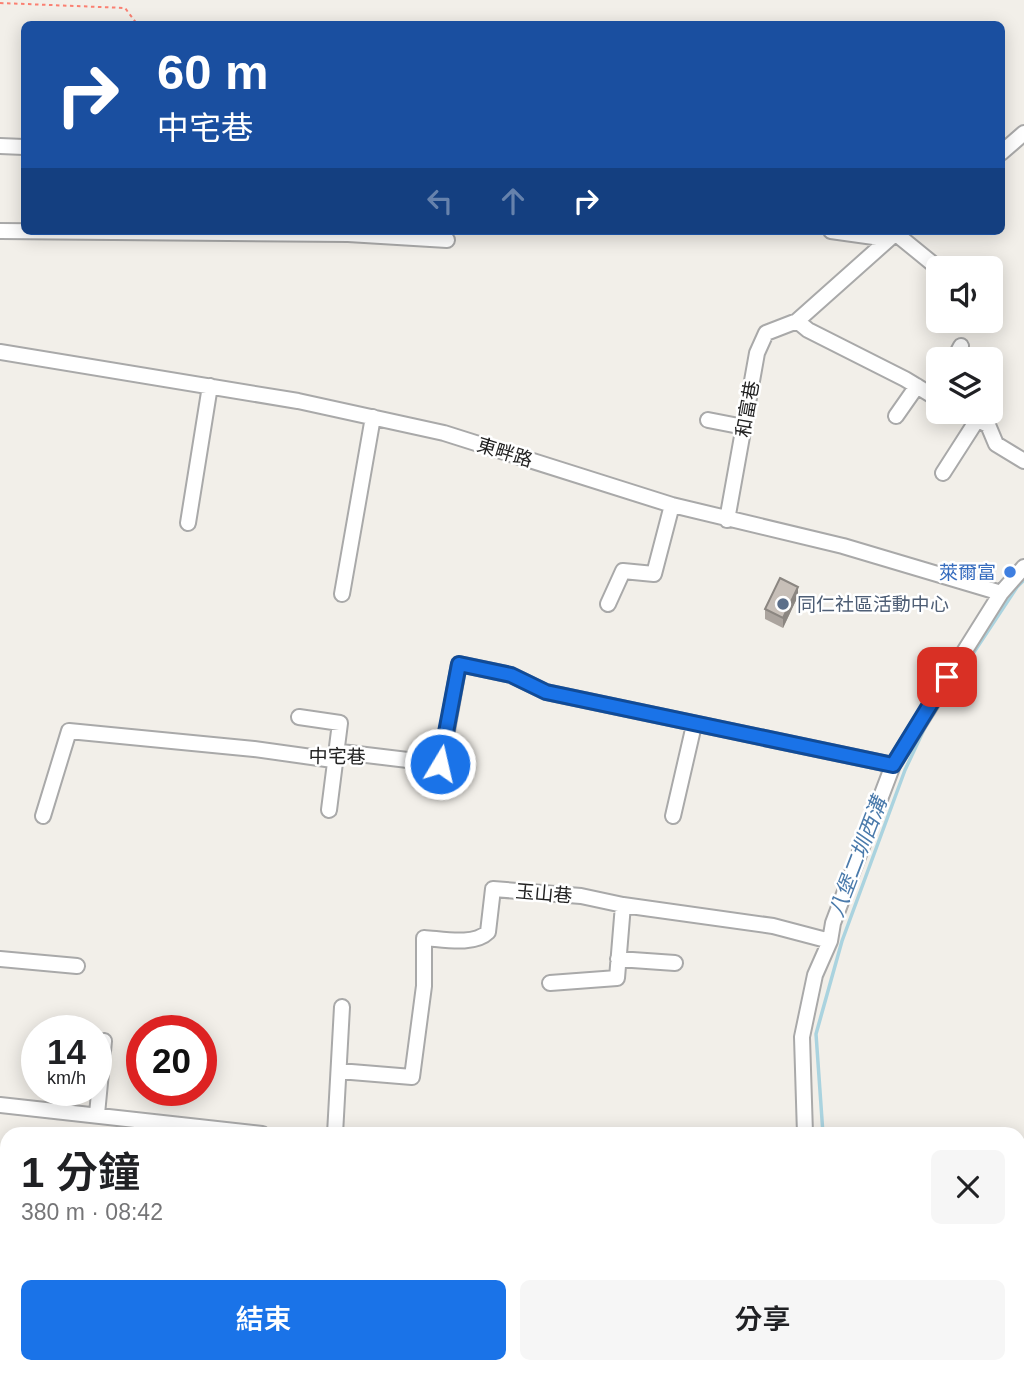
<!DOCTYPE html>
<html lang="zh-TW">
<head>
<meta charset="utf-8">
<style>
  body { margin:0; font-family:Helvetica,"Noto Sans TC",sans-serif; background:#f6f6f6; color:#202124; height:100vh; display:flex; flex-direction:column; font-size:26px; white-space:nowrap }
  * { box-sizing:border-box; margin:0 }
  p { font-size:23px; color:#757577 }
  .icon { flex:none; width:38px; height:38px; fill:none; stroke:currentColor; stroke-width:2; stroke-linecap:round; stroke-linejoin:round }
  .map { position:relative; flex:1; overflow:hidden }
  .sheet { position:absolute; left:0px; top:1127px; width:1026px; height:247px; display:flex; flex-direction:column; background:#fff; border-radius:21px 21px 0 0; box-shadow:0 4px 18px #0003 }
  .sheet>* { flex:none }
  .guide { position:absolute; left:21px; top:21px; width:984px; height:214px; border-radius:10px; box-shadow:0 4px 18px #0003; background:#1a4fa0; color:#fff; overflow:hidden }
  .buttons { position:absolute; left:926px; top:256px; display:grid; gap:14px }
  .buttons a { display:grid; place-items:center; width:77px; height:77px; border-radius:10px; background:#fff; box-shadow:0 4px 18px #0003; font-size:35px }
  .speed { position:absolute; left:21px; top:1015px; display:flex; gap:14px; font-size:35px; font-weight:700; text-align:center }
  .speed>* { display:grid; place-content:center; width:91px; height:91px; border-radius:50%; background:#fff; box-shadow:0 4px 18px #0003; line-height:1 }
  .speed small { font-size:18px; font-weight:400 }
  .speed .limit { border:10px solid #d22; background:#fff; color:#111 }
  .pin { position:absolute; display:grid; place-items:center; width:60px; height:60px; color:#fff; margin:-30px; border-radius:14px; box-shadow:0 4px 10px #0006 }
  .me { position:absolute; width:77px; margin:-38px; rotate:9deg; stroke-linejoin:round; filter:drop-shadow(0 0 5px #0008) }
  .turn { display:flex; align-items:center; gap:24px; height:147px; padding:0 21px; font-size:32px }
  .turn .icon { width:91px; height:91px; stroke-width:2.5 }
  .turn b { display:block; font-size:49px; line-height:60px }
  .lanes { display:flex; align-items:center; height:66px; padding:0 21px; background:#0003; justify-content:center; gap:35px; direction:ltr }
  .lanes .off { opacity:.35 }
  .round { display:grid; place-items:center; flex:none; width:74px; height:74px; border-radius:10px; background:#f6f6f6 }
  .head { display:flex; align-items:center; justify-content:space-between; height:119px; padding:0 21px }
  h1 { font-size:42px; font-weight:600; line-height:52px }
  .primary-button { display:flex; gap:14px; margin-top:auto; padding:14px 21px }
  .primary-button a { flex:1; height:80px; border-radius:10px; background:#1a73e8; color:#fff; font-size:28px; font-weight:600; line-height:80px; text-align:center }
  .primary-button a+a { background:#f6f6f6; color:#202124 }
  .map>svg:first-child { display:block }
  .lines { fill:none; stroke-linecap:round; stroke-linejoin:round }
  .stream { stroke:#aad3df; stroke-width:3.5 }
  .minor-casing { stroke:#a9a9a9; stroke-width:18 }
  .path { stroke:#fa8072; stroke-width:2; stroke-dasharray:3.5 3.5; stroke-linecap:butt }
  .minor { stroke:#fff; stroke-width:14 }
  .wall { fill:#aba49e }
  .shaded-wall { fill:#8b8681 }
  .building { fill:#c7bfb8; stroke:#8b8681; stroke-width:2 }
  .route-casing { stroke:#114b97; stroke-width:18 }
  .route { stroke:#1a73e8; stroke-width:12 }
  .shop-dot { fill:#3f7fe0; stroke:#fff; stroke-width:2.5 }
  .service-dot { fill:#5c6f8a; stroke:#fff; stroke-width:2.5 }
  .labels { text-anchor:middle; stroke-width:5; stroke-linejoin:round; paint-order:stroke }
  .street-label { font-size:19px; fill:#222; stroke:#fff }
  .shop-label { font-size:19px; fill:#366cbe; stroke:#fff; text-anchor:end }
  .service-label { font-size:19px; fill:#4e5e75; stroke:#fff; text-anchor:start }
  .water-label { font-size:21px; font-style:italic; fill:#4a7aab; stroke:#fff }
</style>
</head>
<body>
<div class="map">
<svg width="1024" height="1373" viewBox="0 0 1024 1373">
  <rect width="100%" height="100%" fill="#f2efe9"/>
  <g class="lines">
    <path class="stream" d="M939,705L1017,587L1024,580
      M823,1134L816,1034L842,941L905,770L927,723
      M974,1367L979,1373"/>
    <defs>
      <path id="minor" d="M0,146L24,147
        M1001,153L1024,133
        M0,231L348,234L447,240
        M831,231L888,239
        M895,233L938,268
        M797,321L808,330L905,379L938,399
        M0,352L298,401L444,433L672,505L843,546L1001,593
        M954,359L961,346
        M960,411L988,425L996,444L1024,461
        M896,416L917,386
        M708,420L744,427
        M943,473L977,420
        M727,520L757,353L766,333L797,321L898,231
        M188,523L210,386
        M342,594L373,417
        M608,604L623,571L654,574L672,505
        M299,717L340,723L329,810
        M43,816L69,731L254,749L333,760L341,752L441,764L459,664L511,675L546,692L893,765
        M673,816L694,725
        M0,959L77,966
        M618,959L675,963
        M550,983L617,978L623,905
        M339,1071L412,1077L424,986V938C442,939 474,946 488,932L493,889L581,896L623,905L773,926L830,941
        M0,1105L262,1134
        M97,1114L104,1041
        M335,1134L342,1007
        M805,1134L802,1037L815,975L830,941L833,923L893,765L1001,593L1024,567
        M1018,1195L1024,1193
        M797,1367L798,1373
        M957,1367L961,1373"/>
    </defs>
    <use href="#minor" class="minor-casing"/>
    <path class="path" d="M0,3L125,8L137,24
      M201,1367L202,1373"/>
    <use href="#minor" class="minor"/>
  </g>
  <path class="wall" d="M798,596L783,628L765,619V609Z"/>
  <path class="shaded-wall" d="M798,587V596L783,628V618Z"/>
  <path class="building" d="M780,578L798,587L783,618L765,609Z"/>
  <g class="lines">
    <defs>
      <path id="route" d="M440,764L459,664L511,675L546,692L893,765L947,677"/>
    </defs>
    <use href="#route" class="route-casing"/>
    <use href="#route" class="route"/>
  </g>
  <circle class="shop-dot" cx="1010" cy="572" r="7"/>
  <circle class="service-dot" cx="783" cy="604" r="7"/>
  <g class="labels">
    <g class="street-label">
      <text transform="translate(747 409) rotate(-80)" y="7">和富巷</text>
      <text transform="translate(505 452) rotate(17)" y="7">東畔路</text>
      <text transform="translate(337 756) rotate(1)" y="7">中宅巷</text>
      <text transform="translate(544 893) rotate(5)" y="7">玉山巷</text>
    </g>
    <g class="shop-label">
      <text x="996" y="579">萊爾富</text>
    </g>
    <g class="service-label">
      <text x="797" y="611">同仁社區活動中心</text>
    </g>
    <g class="water-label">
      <text transform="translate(858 857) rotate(-69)" y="7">八堡二圳西溝</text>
    </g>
  </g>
</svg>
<div class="buttons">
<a><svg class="icon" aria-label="sound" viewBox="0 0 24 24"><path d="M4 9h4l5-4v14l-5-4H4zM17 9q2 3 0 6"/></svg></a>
<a><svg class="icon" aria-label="layers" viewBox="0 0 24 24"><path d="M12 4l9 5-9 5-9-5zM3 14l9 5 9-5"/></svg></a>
</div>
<div class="speed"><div>14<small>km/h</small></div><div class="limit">20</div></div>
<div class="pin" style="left:947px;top:677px;background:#d93025"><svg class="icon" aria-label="arrive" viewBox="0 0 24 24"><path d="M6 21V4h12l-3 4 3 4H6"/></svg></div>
<svg class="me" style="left:440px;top:764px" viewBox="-20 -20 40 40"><circle r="17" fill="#1a73e8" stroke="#fff" stroke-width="3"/><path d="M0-11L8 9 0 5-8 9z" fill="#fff"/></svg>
<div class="guide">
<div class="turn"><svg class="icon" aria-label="right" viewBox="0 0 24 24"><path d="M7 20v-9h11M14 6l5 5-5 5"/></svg><div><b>60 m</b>中宅巷</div></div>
<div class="lanes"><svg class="icon off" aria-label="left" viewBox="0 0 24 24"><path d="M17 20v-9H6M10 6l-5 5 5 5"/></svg><svg class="icon off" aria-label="ahead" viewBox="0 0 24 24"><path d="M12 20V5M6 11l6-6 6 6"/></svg><svg class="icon" aria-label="right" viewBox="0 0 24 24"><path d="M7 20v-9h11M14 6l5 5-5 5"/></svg></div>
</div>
<section class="sheet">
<div class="head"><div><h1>1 分鐘</h1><p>380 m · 08:42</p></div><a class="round"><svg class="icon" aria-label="close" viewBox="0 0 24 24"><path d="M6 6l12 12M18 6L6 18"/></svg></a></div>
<div class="primary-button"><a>結束</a><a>分享</a></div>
</section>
</div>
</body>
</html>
